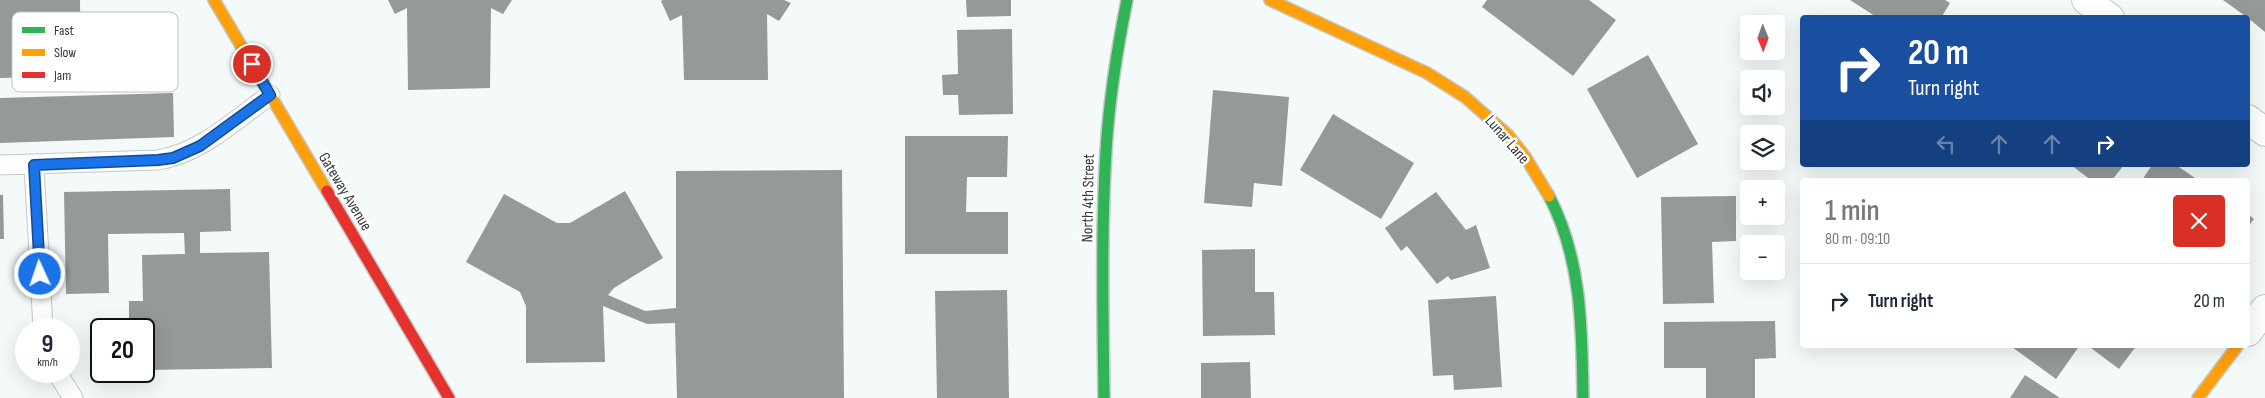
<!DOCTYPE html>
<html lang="en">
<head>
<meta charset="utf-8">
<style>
  body { margin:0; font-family:"Sofia Sans Condensed",sans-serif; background:#f6f6f7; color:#1f2937; height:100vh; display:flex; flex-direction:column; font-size:19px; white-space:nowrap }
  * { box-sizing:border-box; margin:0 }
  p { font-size:16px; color:#747a83 }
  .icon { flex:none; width:28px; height:28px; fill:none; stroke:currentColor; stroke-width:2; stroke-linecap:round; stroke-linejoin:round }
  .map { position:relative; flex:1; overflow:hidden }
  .sheet { position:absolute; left:1800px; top:178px; width:450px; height:170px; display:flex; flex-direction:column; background:#fff; border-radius:5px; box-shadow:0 5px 20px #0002 }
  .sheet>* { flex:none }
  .top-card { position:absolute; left:1800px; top:15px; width:450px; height:152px; border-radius:5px; box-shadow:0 5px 20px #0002; background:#1a4fa0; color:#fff; overflow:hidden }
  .needle { width:32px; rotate:179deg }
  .controls { position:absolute; left:1740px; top:15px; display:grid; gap:10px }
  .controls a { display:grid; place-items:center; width:45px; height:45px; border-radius:5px; background:#fff; box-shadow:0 5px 20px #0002; font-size:25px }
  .speed { position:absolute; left:15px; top:318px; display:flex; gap:10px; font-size:25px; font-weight:700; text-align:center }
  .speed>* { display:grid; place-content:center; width:65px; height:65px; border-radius:50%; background:#fff; box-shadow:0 5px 20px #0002; line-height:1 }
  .speed small { font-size:12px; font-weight:400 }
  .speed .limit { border:2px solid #111; border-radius:8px; background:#fff; color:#111 }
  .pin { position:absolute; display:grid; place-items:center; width:42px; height:42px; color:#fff; margin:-21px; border:2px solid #fff; border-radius:50%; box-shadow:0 1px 5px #0007 }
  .me { position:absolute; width:55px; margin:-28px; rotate:357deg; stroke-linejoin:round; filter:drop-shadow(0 0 4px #0008) }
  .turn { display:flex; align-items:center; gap:18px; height:105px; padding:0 25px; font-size:22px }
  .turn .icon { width:65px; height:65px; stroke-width:2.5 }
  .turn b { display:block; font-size:35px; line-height:42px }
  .lanes { display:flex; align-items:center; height:48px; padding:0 25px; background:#0003; justify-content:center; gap:25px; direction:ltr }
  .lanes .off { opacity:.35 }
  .round { display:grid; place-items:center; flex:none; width:52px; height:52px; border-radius:5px; background:#f6f6f7 }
  .summary { display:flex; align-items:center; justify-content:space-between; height:85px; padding:0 25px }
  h1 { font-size:30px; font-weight:600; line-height:38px; color:#777c7b }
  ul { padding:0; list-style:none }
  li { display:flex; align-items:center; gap:15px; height:75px; padding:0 25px; border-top:1px solid #e0e1e3 }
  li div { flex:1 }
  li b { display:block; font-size:19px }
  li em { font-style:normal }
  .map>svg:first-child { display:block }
  .building { fill:#959998 }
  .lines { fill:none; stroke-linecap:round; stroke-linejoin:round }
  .lane-casing { stroke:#c4c8c8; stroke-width:21 }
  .street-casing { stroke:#c4c8c8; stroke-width:30 }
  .fast-casing { stroke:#c4c8c8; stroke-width:14 }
  .slow-casing { stroke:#c4c8c8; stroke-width:14 }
  .jam-casing { stroke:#c4c8c8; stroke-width:14 }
  .lane { stroke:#fdfefe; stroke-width:19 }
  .street { stroke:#fdfefe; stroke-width:28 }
  .fast { stroke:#30b455; stroke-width:11 }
  .slow { stroke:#ff9f0a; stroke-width:11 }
  .jam { stroke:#e5322d; stroke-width:11 }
  .route-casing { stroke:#114b97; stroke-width:12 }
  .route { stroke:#1a73e8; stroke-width:9 }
  .labels { text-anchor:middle; stroke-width:5; stroke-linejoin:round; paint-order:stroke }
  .street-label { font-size:16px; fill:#343837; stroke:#fff }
  .key { fill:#fff; stroke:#c2c3c3; stroke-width:1 }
  .key-label { font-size:14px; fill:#343837 }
</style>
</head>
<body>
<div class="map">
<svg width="2265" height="398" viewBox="0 0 2265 398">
  <rect width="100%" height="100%" fill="#f4faf9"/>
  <path class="building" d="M0,0H80L81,76L0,78Z
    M388,0H512L503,14L491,8L490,88L408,90L407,8L395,14Z
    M663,0H784L791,3L779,21L767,14L768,80H684L682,15L670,21L661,1Z
    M966,0H1011V16L967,17Z
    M1487,0H1589L1616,20L1573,76L1482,7Z
    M1850,0H1945L1950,3L1941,18H1878Z
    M2223,0H2265V32L2248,18Z
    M1012,29L1013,114L959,115L958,95H943L942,75L958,74L957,30Z
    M1648,55L1698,144L1637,178L1587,89Z
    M1213,90L1289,97L1282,186L1254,183L1252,207L1204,203Z
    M173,93L174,137L0,143V98Z
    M1333,114L1414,163L1381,219L1300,170Z
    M905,136H1008L1007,177H967L966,212H1008V254H905Z
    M2071,165H2124L2112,180H2091Z
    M2152,165H2176L2198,180H2142Z
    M842,170L844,398H677L675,323L647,324L603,306L605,362L526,363V306L520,292L466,262L504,194L557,223H570L625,191L663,258L614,288L608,295L645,311L676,308V171Z
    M230,189L231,231L200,232V253L269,252L272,368L147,370V319L129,320V301H143L142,255L185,254L184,233L108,234L109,293L66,294L64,192Z
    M1436,192L1466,230L1476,225L1490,268L1451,280L1448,276L1437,284L1407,246L1401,251L1385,228Z
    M0,195H3L4,239H0Z
    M1736,196V241L1712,242L1714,303L1663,304L1661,197Z
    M2248,214L2254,219L2248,227Z
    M1255,249V292H1274L1275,335L1203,336L1202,250Z
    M1007,290L1009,398H937L935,291Z
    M1496,296L1502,387L1454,390L1453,375L1433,376L1428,300Z
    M1775,321L1776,358L1755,359V398H1706V368H1664V322Z
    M2013,345H2080L2056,379L2012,347Z
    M2087,345H2137L2119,369Z
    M1250,362L1251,398H1201V363Z
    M2025,375L2060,398H2010Z"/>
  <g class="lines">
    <defs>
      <path id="lane" d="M0,165L158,160C201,153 235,120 270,95
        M34,165L43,329
        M56,371L73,398"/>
      <path id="street" d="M2086,0L2110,18
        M2248,119L2265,132
        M2248,332L2265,309"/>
      <path id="fast" d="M1549,196C1582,259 1582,329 1583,398
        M1104,398C1103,316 1101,233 1106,151C1109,100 1117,50 1127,0"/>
      <path id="slow" d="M214,0L327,191
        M1270,0L1427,73L1465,97L1508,135L1526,158L1549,196
        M2198,398L2238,345"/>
      <path id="jam" d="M327,191L449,398"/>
    </defs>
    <use href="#lane" class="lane-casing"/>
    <use href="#street" class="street-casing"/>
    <use href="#fast" class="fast-casing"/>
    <use href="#slow" class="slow-casing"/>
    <use href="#jam" class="jam-casing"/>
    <use href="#lane" class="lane"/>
    <use href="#street" class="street"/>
    <use href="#fast" class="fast"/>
    <use href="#slow" class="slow"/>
    <use href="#jam" class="jam"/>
  </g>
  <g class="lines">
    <defs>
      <path id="route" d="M40,274L34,165L158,160L173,158L200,146L270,95L252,64"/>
    </defs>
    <use href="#route" class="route-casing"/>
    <use href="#route" class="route"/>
  </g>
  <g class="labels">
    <g class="street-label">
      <text transform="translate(1508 139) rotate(49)" y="6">Lunar Lane</text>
      <text transform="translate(346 191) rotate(59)" y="6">Gateway Avenue</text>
      <text transform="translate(1087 198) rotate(-89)" y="6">North 4th Street</text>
    </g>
  </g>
  <rect x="12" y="12" width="166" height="80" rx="8" class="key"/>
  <rect x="22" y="27" width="23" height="6" fill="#30b455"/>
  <rect x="22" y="49" width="23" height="7" fill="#ff9f0a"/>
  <rect x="22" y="72" width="23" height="6" fill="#e5322d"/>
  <g class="key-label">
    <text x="54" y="35">Fast</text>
    <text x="54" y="57">Slow</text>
    <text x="54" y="80">Jam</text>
  </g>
</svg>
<div class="controls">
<a><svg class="needle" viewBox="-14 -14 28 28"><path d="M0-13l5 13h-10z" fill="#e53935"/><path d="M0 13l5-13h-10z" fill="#747a83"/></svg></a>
<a><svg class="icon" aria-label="sound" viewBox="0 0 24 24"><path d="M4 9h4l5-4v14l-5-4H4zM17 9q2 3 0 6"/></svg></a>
<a><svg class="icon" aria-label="layers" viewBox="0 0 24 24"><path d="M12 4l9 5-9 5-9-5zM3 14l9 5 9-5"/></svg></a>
<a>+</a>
<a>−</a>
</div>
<div class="speed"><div>9<small>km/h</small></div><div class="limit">20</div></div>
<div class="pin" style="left:252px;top:64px;background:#d93025"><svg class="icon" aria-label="arrive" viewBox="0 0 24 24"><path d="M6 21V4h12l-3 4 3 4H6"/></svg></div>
<svg class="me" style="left:40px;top:274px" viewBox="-20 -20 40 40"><circle r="17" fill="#1a73e8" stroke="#fff" stroke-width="3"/><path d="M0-11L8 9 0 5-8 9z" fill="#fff"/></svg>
<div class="top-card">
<div class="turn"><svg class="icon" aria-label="right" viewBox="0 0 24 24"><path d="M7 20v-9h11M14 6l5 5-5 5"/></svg><div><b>20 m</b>Turn right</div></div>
<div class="lanes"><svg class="icon off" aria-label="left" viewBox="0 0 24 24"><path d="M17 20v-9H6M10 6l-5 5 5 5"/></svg><svg class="icon off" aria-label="ahead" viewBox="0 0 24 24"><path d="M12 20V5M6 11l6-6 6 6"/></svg><svg class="icon off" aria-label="ahead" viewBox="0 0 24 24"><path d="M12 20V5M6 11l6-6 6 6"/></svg><svg class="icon" aria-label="right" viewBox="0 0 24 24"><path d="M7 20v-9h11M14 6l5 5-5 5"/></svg></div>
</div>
<section class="sheet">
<div class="summary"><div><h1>1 min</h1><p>80 m · 09:10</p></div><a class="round" style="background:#d93025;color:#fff"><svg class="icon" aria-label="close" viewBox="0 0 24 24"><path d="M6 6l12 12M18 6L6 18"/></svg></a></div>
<ul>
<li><svg class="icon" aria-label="right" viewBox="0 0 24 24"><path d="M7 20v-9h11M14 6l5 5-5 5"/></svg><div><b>Turn right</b></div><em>20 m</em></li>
</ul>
</section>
</div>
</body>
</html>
